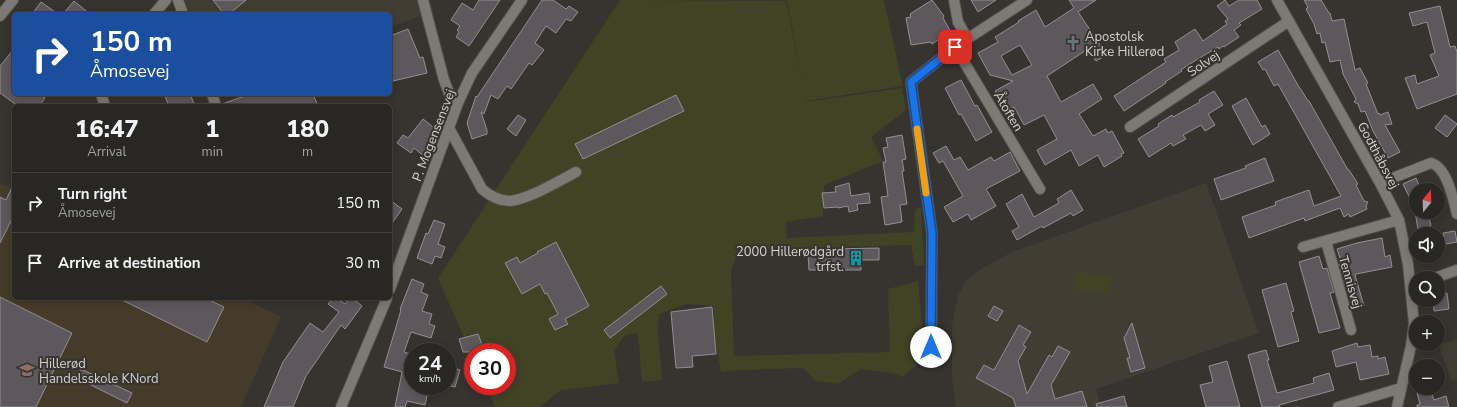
<!DOCTYPE html>
<html lang="en">
<head>
<meta charset="utf-8">
<style>
  body { margin:0; font-family:"Nunito Sans",sans-serif; background:#312f2b; color:#f1f3f6; height:100vh; display:flex; flex-direction:column; font-size:15px; white-space:nowrap }
  * { box-sizing:border-box; margin:0 }
  p { font-size:13px; color:#a5a5a6 }
  .icon { flex:none; width:22px; height:22px; fill:none; stroke:currentColor; stroke-width:2; stroke-linecap:round; stroke-linejoin:round }
  .map { position:relative; flex:1; overflow:hidden }
  .panel { position:absolute; left:12px; top:104px; width:380px; height:196px; display:flex; flex-direction:column; background:#292723; border-radius:6px; box-shadow:0 2px 10px #0003,0 0 0 1px #454441 }
  .panel>* { flex:none }
  .banner { position:absolute; left:12px; top:12px; width:380px; height:84px; border-radius:6px; box-shadow:0 2px 10px #0003,0 0 0 1px #454441; background:#1a4fa0; color:#fff; overflow:hidden }
  .needle { width:26px; rotate:19deg }
  .buttons { position:absolute; left:1409px; top:183px; display:grid; gap:8px }
  .buttons a { display:grid; place-items:center; width:36px; height:36px; border-radius:50%; background:#292723; box-shadow:0 2px 10px #0003,0 0 0 1px #454441; font-size:20px }
  .speed { position:absolute; left:404px; top:343px; display:flex; gap:8px; font-size:20px; font-weight:700; text-align:center }
  .speed>* { display:grid; place-content:center; width:52px; height:52px; border-radius:50%; background:#292723; box-shadow:0 2px 10px #0003,0 0 0 1px #454441; line-height:1 }
  .speed small { font-size:10px; font-weight:400 }
  .speed .limit { border:6px solid #d22; background:#fff; color:#111 }
  .pin { position:absolute; display:grid; place-items:center; width:34px; height:34px; color:#fff; margin:-17px; border-radius:8px; box-shadow:0 2px 6px #0006 }
  .me { position:absolute; width:44px; margin:-22px; rotate:0deg; stroke-linejoin:round; filter:drop-shadow(0 0 3px #0008) }
  .turn { display:flex; align-items:center; gap:14px; height:84px; padding:0 12px; font-size:18px }
  .turn .icon { width:52px; height:52px; stroke-width:2.5 }
  .turn b { display:block; font-size:28px; line-height:34px }
  .eta { display:flex; justify-content:space-evenly; align-items:center; height:68px; text-align:center }
  .eta b { font-size:24px; font-weight:800; line-height:28px }
  ul { padding:0; list-style:none }
  li { display:flex; align-items:center; gap:12px; height:60px; padding:0 12px; border-top:1px solid #454441 }
  li div { flex:1 }
  li b { display:block; font-size:15px }
  li em { font-style:normal }
  .map>svg:first-child { display:block }
  .commercial { fill:#453b2a }
  .built { fill:#423d32 }
  .green { fill:#404324 }
  .building { fill:#5e585d; stroke:#948e93; fill-rule:evenodd }
  .lines { fill:none; stroke-linecap:round; stroke-linejoin:round }
  .minor-casing { stroke:#55534e; stroke-width:12 }
  .minor { stroke:#7d7a74; stroke-width:10 }
  .route-casing { stroke:#114b97; stroke-width:10 }
  .route { stroke:#1a73e8; stroke-width:7 }
  .slow { stroke:#f59e0b; stroke-width:7 }
  .labels { text-anchor:middle; stroke-width:4; stroke-linejoin:round; paint-order:stroke }
  .poi-label { font-size:13px; fill:#d4d2cf; stroke:#37342f; text-anchor:start }
  .street-label { font-size:13px; fill:#d4d2cf; stroke:#37342f }
</style>
</head>
<body>
<div class="map">
<svg width="1457" height="407" viewBox="0 0 1457 407">
  <rect width="100%" height="100%" fill="#37342f"/>
  <path class="commercial" d="M0,184L6,185L14,188V298H242L281,317L241,407H0Z"/>
  <path class="built" d="M185,0H429L434,11L390,27V14H190Z
    M1206,183L1259,333L1096,389L1101,407H956L952,378V325L958,296L966,281L979,270L1012,252Z
    M1457,339V379L1451,381L1439,345Z"/>
  <path class="green" d="M620,0L786,1L804,89L787,0H884L903,86L806,101V102L902,88L906,110L871,137L883,161L824,185L823,216L786,222L787,238L914,232L915,210L921,206L924,265L915,266L911,245L739,250L731,271L734,356L890,352L888,289L918,281L925,357L903,377L893,373L861,369L838,384L816,381L803,368L737,370L721,372L714,334V306L687,304L659,314L658,330L662,380L642,382L638,333L625,335L614,351L619,383L561,390L540,407H495L485,386H507V352H473V358L438,278Z
    M1075,271L1110,276L1108,293L1073,289Z"/>
  <path class="building" d="M213,0H246L229,14H224Z
    M479,0H500L469,46L456,37L459,32L457,30L460,26L451,20L462,3L473,10Z
    M542,0H553L566,9L569,6L578,12L571,21L566,19L556,33L546,26L535,43L544,50L532,65L529,63L511,89L507,86L498,99L491,95L484,114L481,112L487,130V134L472,139L467,123L476,96L477,97Z
    M932,0L944,16L943,18L951,32L932,44L931,42L911,45L906,18L911,17L910,14Z
    M971,0H996L978,12Z
    M1069,0H1096L1078,12L1107,55L1096,61L1088,49L1047,76L1061,102L1093,84L1102,99L1079,114L1093,136L1106,129L1108,133L1112,131L1124,153L1121,154L1122,156L1104,167L1098,155L1079,166L1071,150L1045,165L1037,150L1057,139L1044,115L1024,125L1014,107L1006,112L995,91L1013,81L990,75L978,53L998,42L995,37L1019,22L1018,21L1036,10L1045,27L1074,8ZM1020,45L1032,65L1012,75L1001,56Z
    M1225,0L1229,6L1239,0H1257L1262,9L1239,23L1241,25L1234,30L1239,37L1224,47L1223,46L1219,49L1218,47L1188,65L1181,70L1182,71L1165,82L1166,83L1124,111L1114,96L1166,62L1164,59L1179,50L1175,42L1195,29L1203,41L1227,24L1225,21L1228,19L1217,6Z
    M1304,0H1321L1329,13H1330L1332,21L1344,19L1355,70L1360,68L1368,83L1366,84L1378,114L1379,113L1380,115L1388,112L1392,124L1385,125L1400,152L1388,158L1373,131L1365,111L1361,112L1358,104L1354,102L1356,99L1343,74L1340,60L1330,62L1325,42L1322,43L1320,33L1317,34L1314,24L1306,9L1308,7Z
    M74,1L90,14H63Z
    M41,2L58,14H32Z
    M1440,6L1450,47L1455,46L1457,52V94L1417,109L1405,78L1415,75L1417,84L1439,76L1430,55L1435,53L1427,22L1413,26L1409,13Z
    M408,29L420,58L423,57L427,73L393,81L390,69V36Z
    M14,49V94H39L45,98L39,106H18L0,93V66Z
    M1278,50L1299,87L1300,88L1308,101H1309L1348,170H1349L1358,184L1356,185L1364,201L1368,202L1366,206L1367,209L1350,217L1349,214L1344,217L1340,208L1305,221L1304,218L1249,238L1242,217L1276,205L1275,202L1309,190L1314,206L1341,196L1278,84L1274,86L1265,69L1263,70L1258,62Z
    M961,80L975,106L977,105L992,132L976,141L961,114L959,115L945,88Z
    M1214,91L1223,105L1208,114L1215,125L1205,131L1201,125L1183,135L1186,139L1173,146L1171,143L1149,157L1138,139L1159,126L1158,124L1172,115L1173,117L1200,102L1199,100Z
    M164,94H190L195,106H169Z
    M250,94H263L264,97L272,94H289L290,97L298,94H313L318,106H222V104Z
    M676,95L684,111L583,159L575,144Z
    M1246,98L1262,127L1265,125L1270,134L1253,145L1232,106Z
    M518,115L526,120L516,136L507,129Z
    M1445,115L1457,124L1447,137L1435,128Z
    M423,119L437,130L427,144L432,147L425,157L414,148L411,153L397,143L403,135L408,138Z
    M902,135L906,159L902,160L904,171H902L907,204L900,205L902,222L885,225L881,197L888,196L883,162H886L883,148L888,147L886,138Z
    M946,146L954,160L960,157L968,170L991,157L994,161L1010,152L1020,171L986,189L996,206L971,220L968,214L953,222L944,207L963,196L943,161L939,163L933,153Z
    M1265,158L1274,181L1221,200L1214,179L1246,168L1245,166Z
    M1416,178L1421,190H1416V211L1403,184Z
    M14,183V215L0,243V197L6,200Z
    M849,183L851,196L869,193L870,203L857,204L858,210L849,212L848,206L838,208V207L824,208L822,193L836,192L835,187Z
    M1071,190L1083,210L1073,216L1071,213L1043,228L1042,226L1017,240L1012,231L1019,227L1006,204L1022,194L1034,217L1059,203L1057,199Z
    M390,200L402,209L390,226Z
    M1415,212H1428L1431,226L1418,229Z
    M434,220L445,224L438,244L445,247L441,258L435,256L432,264L417,258L426,233L428,234Z
    M1455,231L1457,242L1446,244L1443,233Z
    M1382,238L1385,257L1390,255L1392,267L1356,274L1355,275L1364,306L1354,309L1348,288H1346L1339,264H1342L1337,249L1357,243Z
    M556,242L589,306L565,319L568,324L555,330L549,319L558,314L547,293L545,294L540,284L522,294L505,263L517,257L520,263L538,253L537,252Z
    M879,248V260H861V270H809L808,254L833,253L832,249Z
    M1319,256L1323,269L1327,268L1334,292L1330,293L1340,328L1319,333L1299,262Z
    M412,279L424,284L421,292L428,295L422,311L432,314L429,324L435,326L431,338L411,332L404,352L413,355V386L429,387L425,405L407,401L405,407H395L402,372L384,367L401,310L400,309Z
    M1286,283L1294,311L1291,312L1299,341L1278,347L1262,290Z
    M661,286L667,294L610,338L604,330Z
    M1447,293L1449,309L1434,311L1433,300H1438V294Z
    M0,297L72,333L36,407H0Z
    M118,298H205L224,307L207,342Z
    M333,298H336L345,304L350,298H352L362,306L345,329L341,325L306,376L293,407H264L283,362L310,323L323,332L339,312L328,304Z
    M994,306L1003,311L997,321L988,316Z
    M712,307L716,354L692,356L693,367L676,368L671,312Z
    M1132,323L1145,368L1131,372L1127,358H1130L1124,338Z
    M1019,325L1031,332L1023,345L1026,347L1018,361L1027,394L1049,355L1052,357L1058,346L1070,352L1051,385L1055,399L1082,391L1087,407H1016L1013,398L976,378L984,365L994,370Z
    M478,334L485,352H463L459,339Z
    M1357,343L1358,347L1370,345L1372,357L1378,356V359L1385,357L1389,374L1360,380L1356,362L1336,367L1332,351Z
    M1266,350L1269,360H1267L1277,393L1314,383L1313,378L1329,373L1334,390L1279,405L1280,407H1262L1248,355Z
    M1227,361L1240,407H1206L1200,385L1213,382L1209,366Z
    M447,366L460,370L455,387L447,385Z
    M81,369L132,393L127,403L77,378Z
    M1430,388L1434,400L1446,396L1449,407H1417V405L1420,404L1417,393Z
    M1124,396L1127,407H1097L1096,404Z"/>
  <g class="lines">
    <defs>
      <path id="minor" d="M178,0L183,14
        M423,0L444,80L449,93L458,103
        M954,0L958,22L967,38
        M1277,0L1380,183L1399,220L1408,264L1414,324L1411,346L1397,407
        M154,14L166,0
        M0,16L13,0
        M955,47L1040,189
        M101,94L105,106
        M212,94L216,106
        M1130,127L1289,21
        M449,128L482,189C490,196 499,201 510,201C529,199 559,181 576,172
        M1380,183L1431,163C1447,167 1453,199 1457,214
        M1326,241L1351,330
        M1303,247L1399,220
        M1435,278L1457,270
        M390,289L458,103L472,73L522,0
        M931,362L932,233L911,82L955,47L1027,0
        M341,407L387,298
        M1338,407L1401,388"/>
    </defs>
    <use href="#minor" class="minor-casing"/>
    <use href="#minor" class="minor"/>
  </g>
  <g class="lines">
    <defs>
      <path id="route" d="M931,347L932,233L911,82L955,47"/>
    </defs>
    <use href="#route" class="route-casing"/>
    <use href="#route" class="route"/>
    <path class="slow" d="M917,129L926,193"/>
  </g>
  <defs>
    <symbol id="church-bare" viewBox="-9 -9 18 18"><path d="M-1.2-6h2.4v3.5h3.3v2.4h-3.3V6h-2.4V-.1h-3.3v-2.4h3.3Z" fill="#6b7280" stroke="#37342f" stroke-width="2.5" paint-order="stroke"/></symbol>
    <symbol id="building-bare" viewBox="-9 -9 18 18"><path d="M-4-6H4V6H1V3H-1V6H-4ZM-2.5-4.3h1.7v1.8h-1.7ZM.8-4.3h1.7v1.8H.8ZM-2.5-1h1.7V.8h-1.7ZM.8-1h1.7V.8H.8Z" fill="#0f9aa8" stroke="#37342f" stroke-width="2.5" paint-order="stroke"/></symbol>
    <symbol id="university-bare" viewBox="-9 -9 18 18"><path d="M0-5L7-2L0 1L-7-2ZM-4 1L0 2.5L4 1V4Q0 6-4 4Z" fill="#8d6e63" stroke="#37342f" stroke-width="2.5" paint-order="stroke"/></symbol>
  </defs>
  <g fill-rule="evenodd">
    <use href="#church-bare" x="1062" y="32" width="22" height="22"/>
    <use href="#building-bare" x="845" y="247" width="22" height="22"/>
    <use href="#university-bare" x="16" y="359" width="22" height="22"/>
  </g>
  <g class="labels">
    <g class="poi-label">
      <text x="1085" y="41">Apostolsk<tspan x="1085" dy="15">Kirke Hillerød</tspan></text>
      <text x="844" y="256" text-anchor="end">2000 Hillerødgård<tspan x="844" dy="15">trfst.</tspan></text>
      <text x="39" y="368">Hillerød<tspan x="39" dy="15">Handelsskole KNord</tspan></text>
    </g>
    <g class="street-label">
      <text transform="translate(1203 63) rotate(-34)" y="5">Solvej</text>
      <text transform="translate(1009 111) rotate(59)" y="5">Åtoften</text>
      <text transform="translate(433 135) rotate(-69)" y="5">P. Mogensensvej</text>
      <text transform="translate(1379 155) rotate(62)" y="5">Godthåbsvej</text>
      <text transform="translate(1351 282) rotate(74)" y="5">Tennisvej</text>
    </g>
  </g>
</svg>
<div class="buttons">
<a><svg class="needle" viewBox="-14 -14 28 28"><path d="M0-13l5 13h-10z" fill="#e53935"/><path d="M0 13l5-13h-10z" fill="#a5a5a6"/></svg></a>
<a><svg class="icon" aria-label="sound" viewBox="0 0 24 24"><path d="M4 9h4l5-4v14l-5-4H4zM17 9q2 3 0 6"/></svg></a>
<a><svg class="icon" aria-label="search" viewBox="0 0 24 24"><circle cx="10" cy="10" r="6"/><path d="M15 15l6 6"/></svg></a>
<a>+</a>
<a>−</a>
</div>
<div class="speed"><div>24<small>km/h</small></div><div class="limit">30</div></div>
<div class="pin" style="left:955px;top:47px;background:#d93025"><svg class="icon" aria-label="arrive" viewBox="0 0 24 24"><path d="M6 21V4h12l-3 4 3 4H6"/></svg></div>
<svg class="me" style="left:931px;top:347px" viewBox="-20 -20 40 40"><circle r="19" fill="#fff"/><path d="M0-13L10 11 0 6-10 11z" fill="#1a73e8"/></svg>
<div class="banner">
<div class="turn"><svg class="icon" aria-label="right" viewBox="0 0 24 24"><path d="M7 20v-9h11M14 6l5 5-5 5"/></svg><div><b>150 m</b>Åmosevej</div></div>
</div>
<section class="panel">
<div class="eta">
<div><b>16:47</b><p>Arrival</p></div>
<div><b>1</b><p>min</p></div>
<div><b>180</b><p>m</p></div>
</div>
<ul>
<li><svg class="icon" aria-label="right" viewBox="0 0 24 24"><path d="M7 20v-9h11M14 6l5 5-5 5"/></svg><div><b>Turn right</b><p>Åmosevej</p></div><em>150 m</em></li>
<li><svg class="icon" aria-label="arrive" viewBox="0 0 24 24"><path d="M6 21V4h12l-3 4 3 4H6"/></svg><div><b>Arrive at destination</b></div><em>30 m</em></li>
</ul>
</section>
</div>
</body>
</html>
